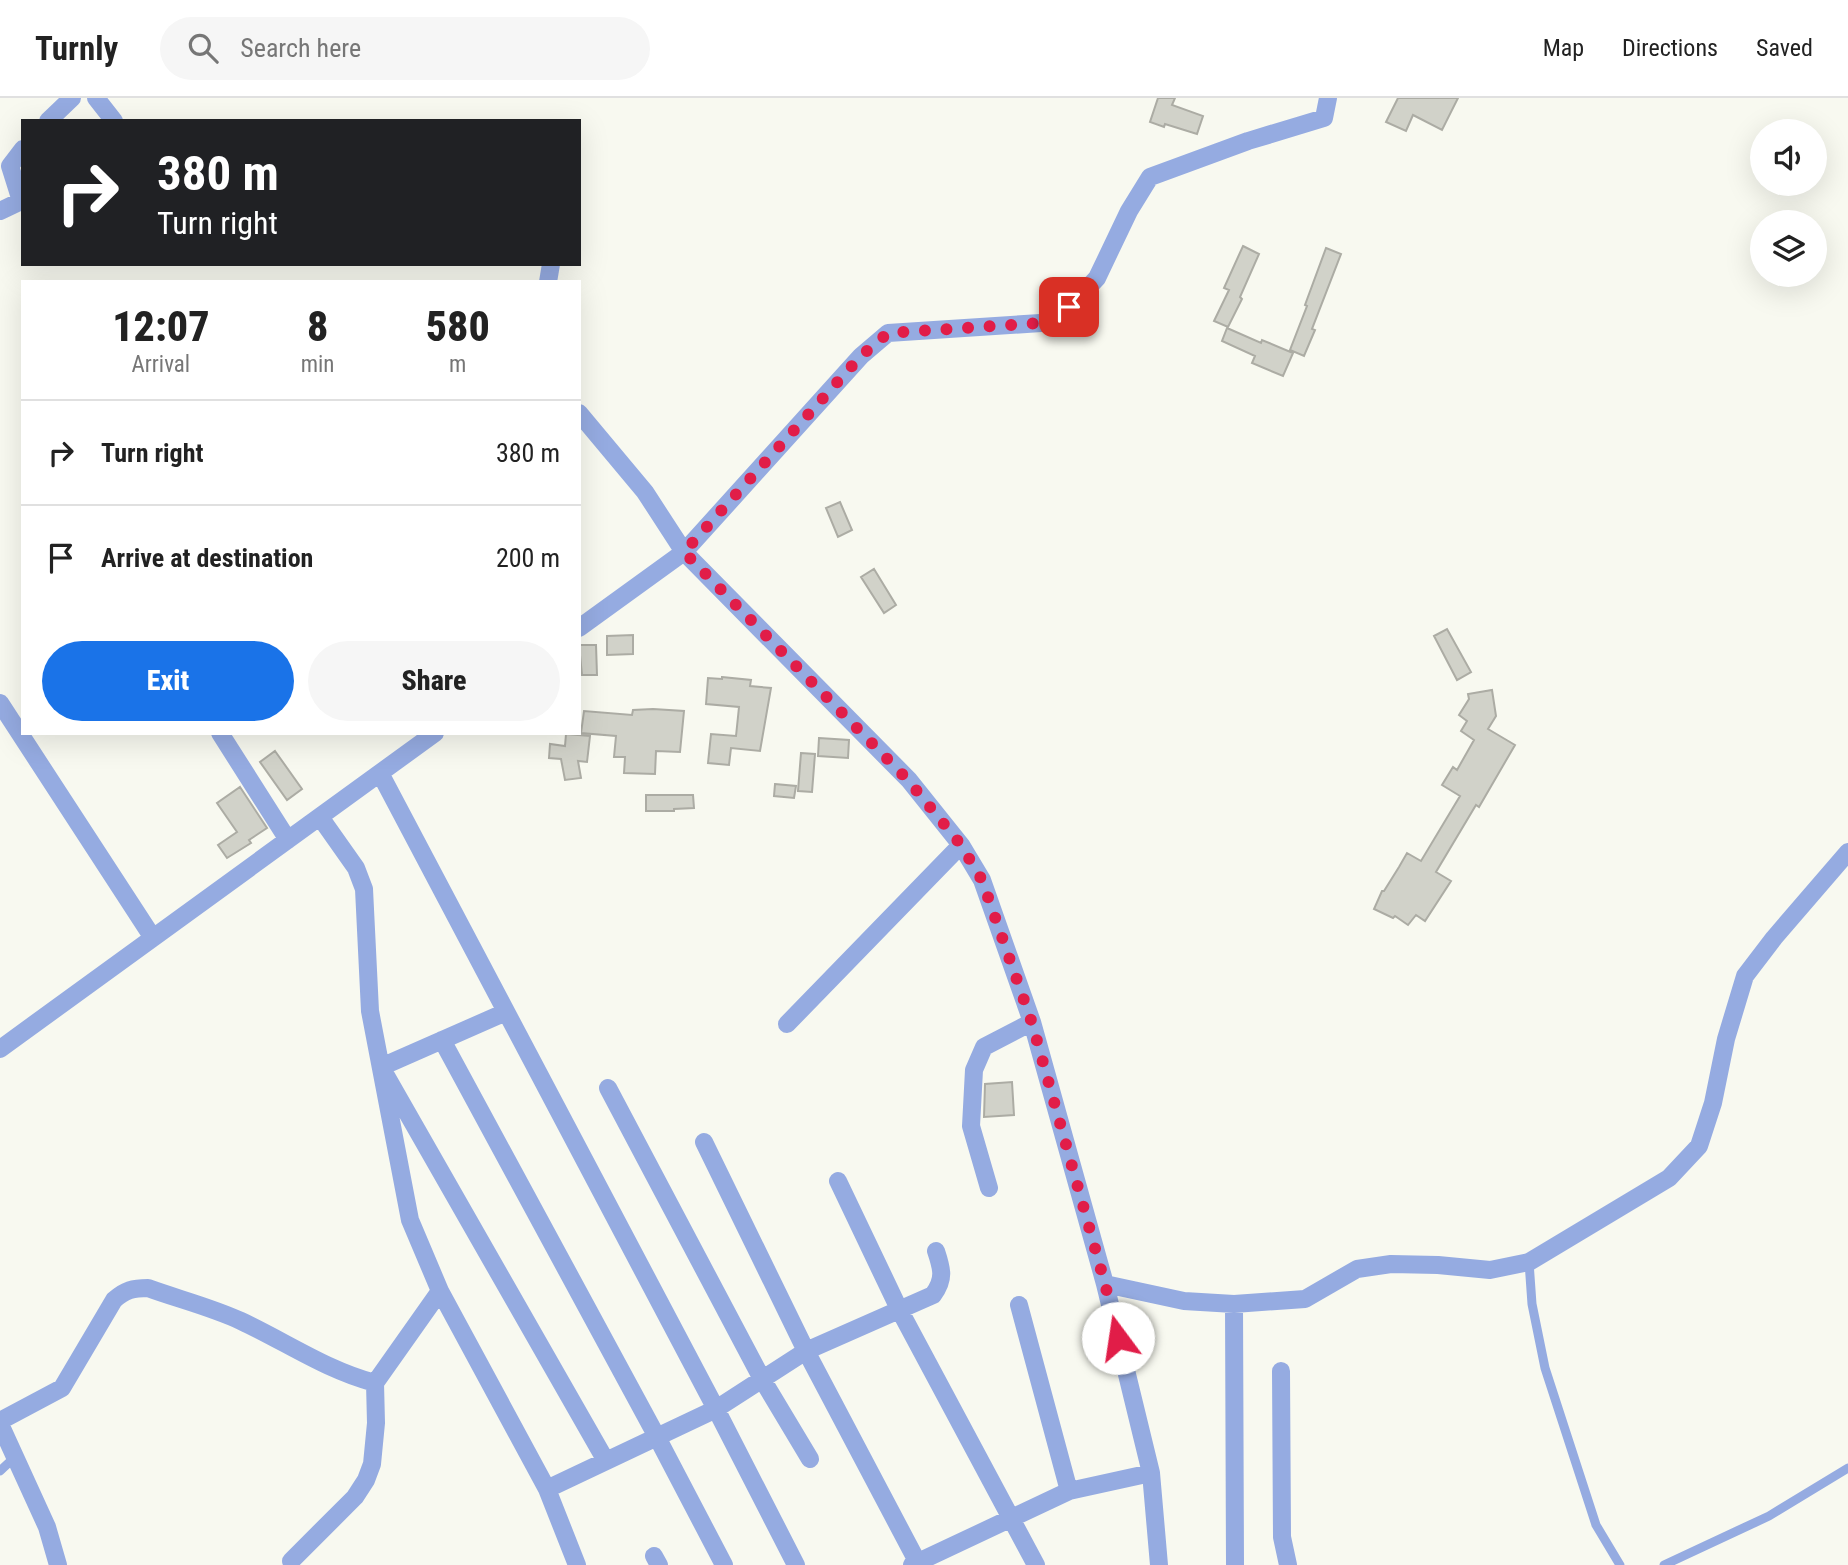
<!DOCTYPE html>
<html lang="en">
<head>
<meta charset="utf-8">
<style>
  body { margin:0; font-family:"Roboto Condensed",sans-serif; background:#f6f6f6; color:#222; height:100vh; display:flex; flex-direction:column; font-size:26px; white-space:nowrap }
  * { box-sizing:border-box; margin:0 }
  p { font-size:23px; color:#767676 }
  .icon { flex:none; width:38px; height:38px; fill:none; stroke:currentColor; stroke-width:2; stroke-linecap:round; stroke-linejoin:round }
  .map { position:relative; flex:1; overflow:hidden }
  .panel { position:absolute; left:21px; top:182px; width:560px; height:455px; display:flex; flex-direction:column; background:#fff; border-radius:0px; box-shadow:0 7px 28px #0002 }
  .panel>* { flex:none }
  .hud { position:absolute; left:21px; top:21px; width:560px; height:147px; border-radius:0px; box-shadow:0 7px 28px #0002; background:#202124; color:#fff; overflow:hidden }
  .fabs { position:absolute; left:1750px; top:21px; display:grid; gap:14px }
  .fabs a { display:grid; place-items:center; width:77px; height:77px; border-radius:50%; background:#fff; box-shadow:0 7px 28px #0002; font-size:35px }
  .pin { position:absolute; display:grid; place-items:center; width:60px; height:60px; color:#fff; margin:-30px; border-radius:14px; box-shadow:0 4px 10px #0006 }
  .me { position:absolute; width:77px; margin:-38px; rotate:346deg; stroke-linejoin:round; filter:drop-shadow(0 0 5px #0008) }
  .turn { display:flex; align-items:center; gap:24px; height:147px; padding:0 21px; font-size:32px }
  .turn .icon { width:91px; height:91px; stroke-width:2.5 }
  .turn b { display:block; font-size:49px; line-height:60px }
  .eta { display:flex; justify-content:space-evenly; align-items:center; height:119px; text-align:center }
  .eta b { font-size:42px; font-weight:800; line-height:49px }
  .primary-button { display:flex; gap:14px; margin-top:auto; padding:14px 21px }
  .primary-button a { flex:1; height:80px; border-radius:42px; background:#1a73e8; color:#fff; font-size:28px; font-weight:800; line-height:80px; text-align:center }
  .primary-button a+a { background:#f6f6f6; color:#222 }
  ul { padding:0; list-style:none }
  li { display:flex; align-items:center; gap:21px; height:105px; padding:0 21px; border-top:2px solid #e0e0e0 }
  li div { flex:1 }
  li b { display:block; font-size:26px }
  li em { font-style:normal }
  header { display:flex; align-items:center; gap:42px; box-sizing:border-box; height:98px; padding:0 35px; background:#fff; border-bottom:2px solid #e0e0e0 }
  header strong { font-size:33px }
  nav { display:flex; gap:38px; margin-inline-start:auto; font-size:24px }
  .search { width:490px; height:63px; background:#f6f6f6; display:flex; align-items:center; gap:18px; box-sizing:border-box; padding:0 24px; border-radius:38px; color:#767676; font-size:26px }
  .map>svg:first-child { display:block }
  .building { fill:#d1d2c9; stroke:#acaca4; stroke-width:2 }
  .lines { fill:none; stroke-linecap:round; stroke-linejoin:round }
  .service { stroke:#95abe1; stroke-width:9 }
  .minor { stroke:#95abe1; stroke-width:18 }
  .route { stroke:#e11d48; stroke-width:12; stroke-dasharray:0 21.6 }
</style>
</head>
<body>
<header>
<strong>Turnly</strong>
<div class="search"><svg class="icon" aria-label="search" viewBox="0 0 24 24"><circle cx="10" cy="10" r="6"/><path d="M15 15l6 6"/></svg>Search here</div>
<nav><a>Map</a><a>Directions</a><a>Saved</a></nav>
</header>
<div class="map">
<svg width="1848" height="1467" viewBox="0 0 1848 1467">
  <rect width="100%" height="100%" fill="#f8f9f0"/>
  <path class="building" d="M1158,0H1175L1172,7L1203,18L1197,36L1165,26L1164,29L1150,24Z
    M1398,0H1458L1442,32L1413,17L1406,33L1386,24Z
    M1243,148L1259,156L1240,199L1242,201L1228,229L1214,223L1229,192L1224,190Z
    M1326,150L1341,156L1312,231L1315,232L1304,258L1290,252L1307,208L1305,207Z
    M1227,230L1261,245L1262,242L1293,255L1283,278L1252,265L1255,258L1222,243Z
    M840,404L852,432L838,439L826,410Z
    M874,471L896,507L884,515L861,479Z
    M1447,531L1471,574L1457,582L1434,538Z
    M633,537V556L607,557V538Z
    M579,547H596L597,577H582Z
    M722,579L751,582L750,588L771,590L760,653L731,650L729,667L708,665L711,636L736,638L739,609L706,606L708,580L722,581Z
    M1492,592L1496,618L1488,631L1515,647L1479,709L1476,707L1436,774L1451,783L1425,823L1416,817L1408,827L1395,818L1393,820L1374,811L1382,793H1384L1399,769L1407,755L1421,763L1460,698L1442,687L1453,669L1457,672L1474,642L1461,633L1467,623L1459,617L1469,601L1468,596Z
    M653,611L684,613L680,654L656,653L655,676L624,675L625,659H614L616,638L581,635L584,613L632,617L633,612Z
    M566,636L590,638L587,664L578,663L581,680L565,682L561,661L549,660L550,646L565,648Z
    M819,640L849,642L848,660L818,658Z
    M275,653L302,691L287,702L260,664Z
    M801,655L815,656L812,694L798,693Z
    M775,686L796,688L794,700L774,698Z
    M240,689L267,730L249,742L251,745L227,760L218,747L237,734L217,705Z
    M646,697H693L694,710L674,711V713H646Z
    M1012,984L1014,1017L984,1019L985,986Z"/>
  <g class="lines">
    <path class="service" d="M1529,1164L1532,1206L1545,1270L1596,1427L1620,1467
      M0,1373L15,1359
      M1664,1467L1769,1418L1848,1370"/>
    <path class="minor" d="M96,0L114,23
      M48,23L72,0
      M0,113L21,103L10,68L23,51
      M548,184L551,166
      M579,315L645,394L684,454L909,682L961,747L982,782L1032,924L1105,1186L1151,1375L1159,1467
      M579,530L684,454L861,258L888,235L1056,224L1097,180L1129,113L1150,79L1248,43L1324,20L1328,0
      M0,605L153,840
      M220,635L288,742
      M380,675L716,1311L796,1467
      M320,719L356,770L364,791L370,913L410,1122L440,1193L547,1391L577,1467
      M506,914L381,969L606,1363
      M787,926L961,747
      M442,942L657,1339L724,1467
      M0,951L435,635
      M608,990L762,1281L810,1361
      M704,1044L806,1253L919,1467
      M838,1083L899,1211L1036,1467
      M989,1090L971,1028L974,972L984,949L1032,924
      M1105,1186L1184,1203L1234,1206L1305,1201L1357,1171L1391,1166L1438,1167L1490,1172L1529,1164L1669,1080L1699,1048L1713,1005L1726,941L1745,878L1774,840L1848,754
      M1234,1206L1235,1467
      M1019,1207L1069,1393
      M1281,1273L1282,1439L1288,1467
      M0,1323L62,1290L114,1202C125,1192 133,1190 148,1190C178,1201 211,1209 241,1223C286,1244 326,1272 375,1285
      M0,1326L47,1429L58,1467
      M547,1391L716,1311L806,1253L933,1197C945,1181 942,1171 936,1153
      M654,1458L659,1467
      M291,1463L355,1399L366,1382L372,1366L376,1325L375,1285L440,1193
      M912,1467L1069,1393L1151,1375"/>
  </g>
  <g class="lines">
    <path class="route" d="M1069,209L1056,224L888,235L861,258L684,454L908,682L961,747L982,782L1032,925L1105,1186L1118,1240"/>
  </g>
</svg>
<div class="fabs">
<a><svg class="icon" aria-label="sound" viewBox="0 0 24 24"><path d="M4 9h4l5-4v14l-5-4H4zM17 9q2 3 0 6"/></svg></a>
<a><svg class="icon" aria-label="layers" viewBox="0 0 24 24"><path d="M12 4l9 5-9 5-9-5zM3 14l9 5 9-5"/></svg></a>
</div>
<div class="pin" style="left:1069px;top:209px;background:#d93025"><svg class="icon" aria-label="arrive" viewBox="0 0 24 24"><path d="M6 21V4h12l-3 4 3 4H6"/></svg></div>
<svg class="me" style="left:1118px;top:1240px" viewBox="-20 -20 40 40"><circle r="19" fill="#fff"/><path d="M0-13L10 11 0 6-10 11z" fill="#e11d48"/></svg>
<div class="hud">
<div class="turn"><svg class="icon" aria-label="right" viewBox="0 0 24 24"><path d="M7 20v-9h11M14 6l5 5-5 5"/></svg><div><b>380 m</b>Turn right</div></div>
</div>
<section class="panel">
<div class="eta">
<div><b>12:07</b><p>Arrival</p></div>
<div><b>8</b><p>min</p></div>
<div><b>580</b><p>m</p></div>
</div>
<ul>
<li><svg class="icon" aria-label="right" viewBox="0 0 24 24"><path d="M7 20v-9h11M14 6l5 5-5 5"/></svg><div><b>Turn right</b></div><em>380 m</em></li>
<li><svg class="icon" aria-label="arrive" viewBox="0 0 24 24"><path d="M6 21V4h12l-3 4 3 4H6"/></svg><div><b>Arrive at destination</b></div><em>200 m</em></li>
</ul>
<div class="primary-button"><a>Exit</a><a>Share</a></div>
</section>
</div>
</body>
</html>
